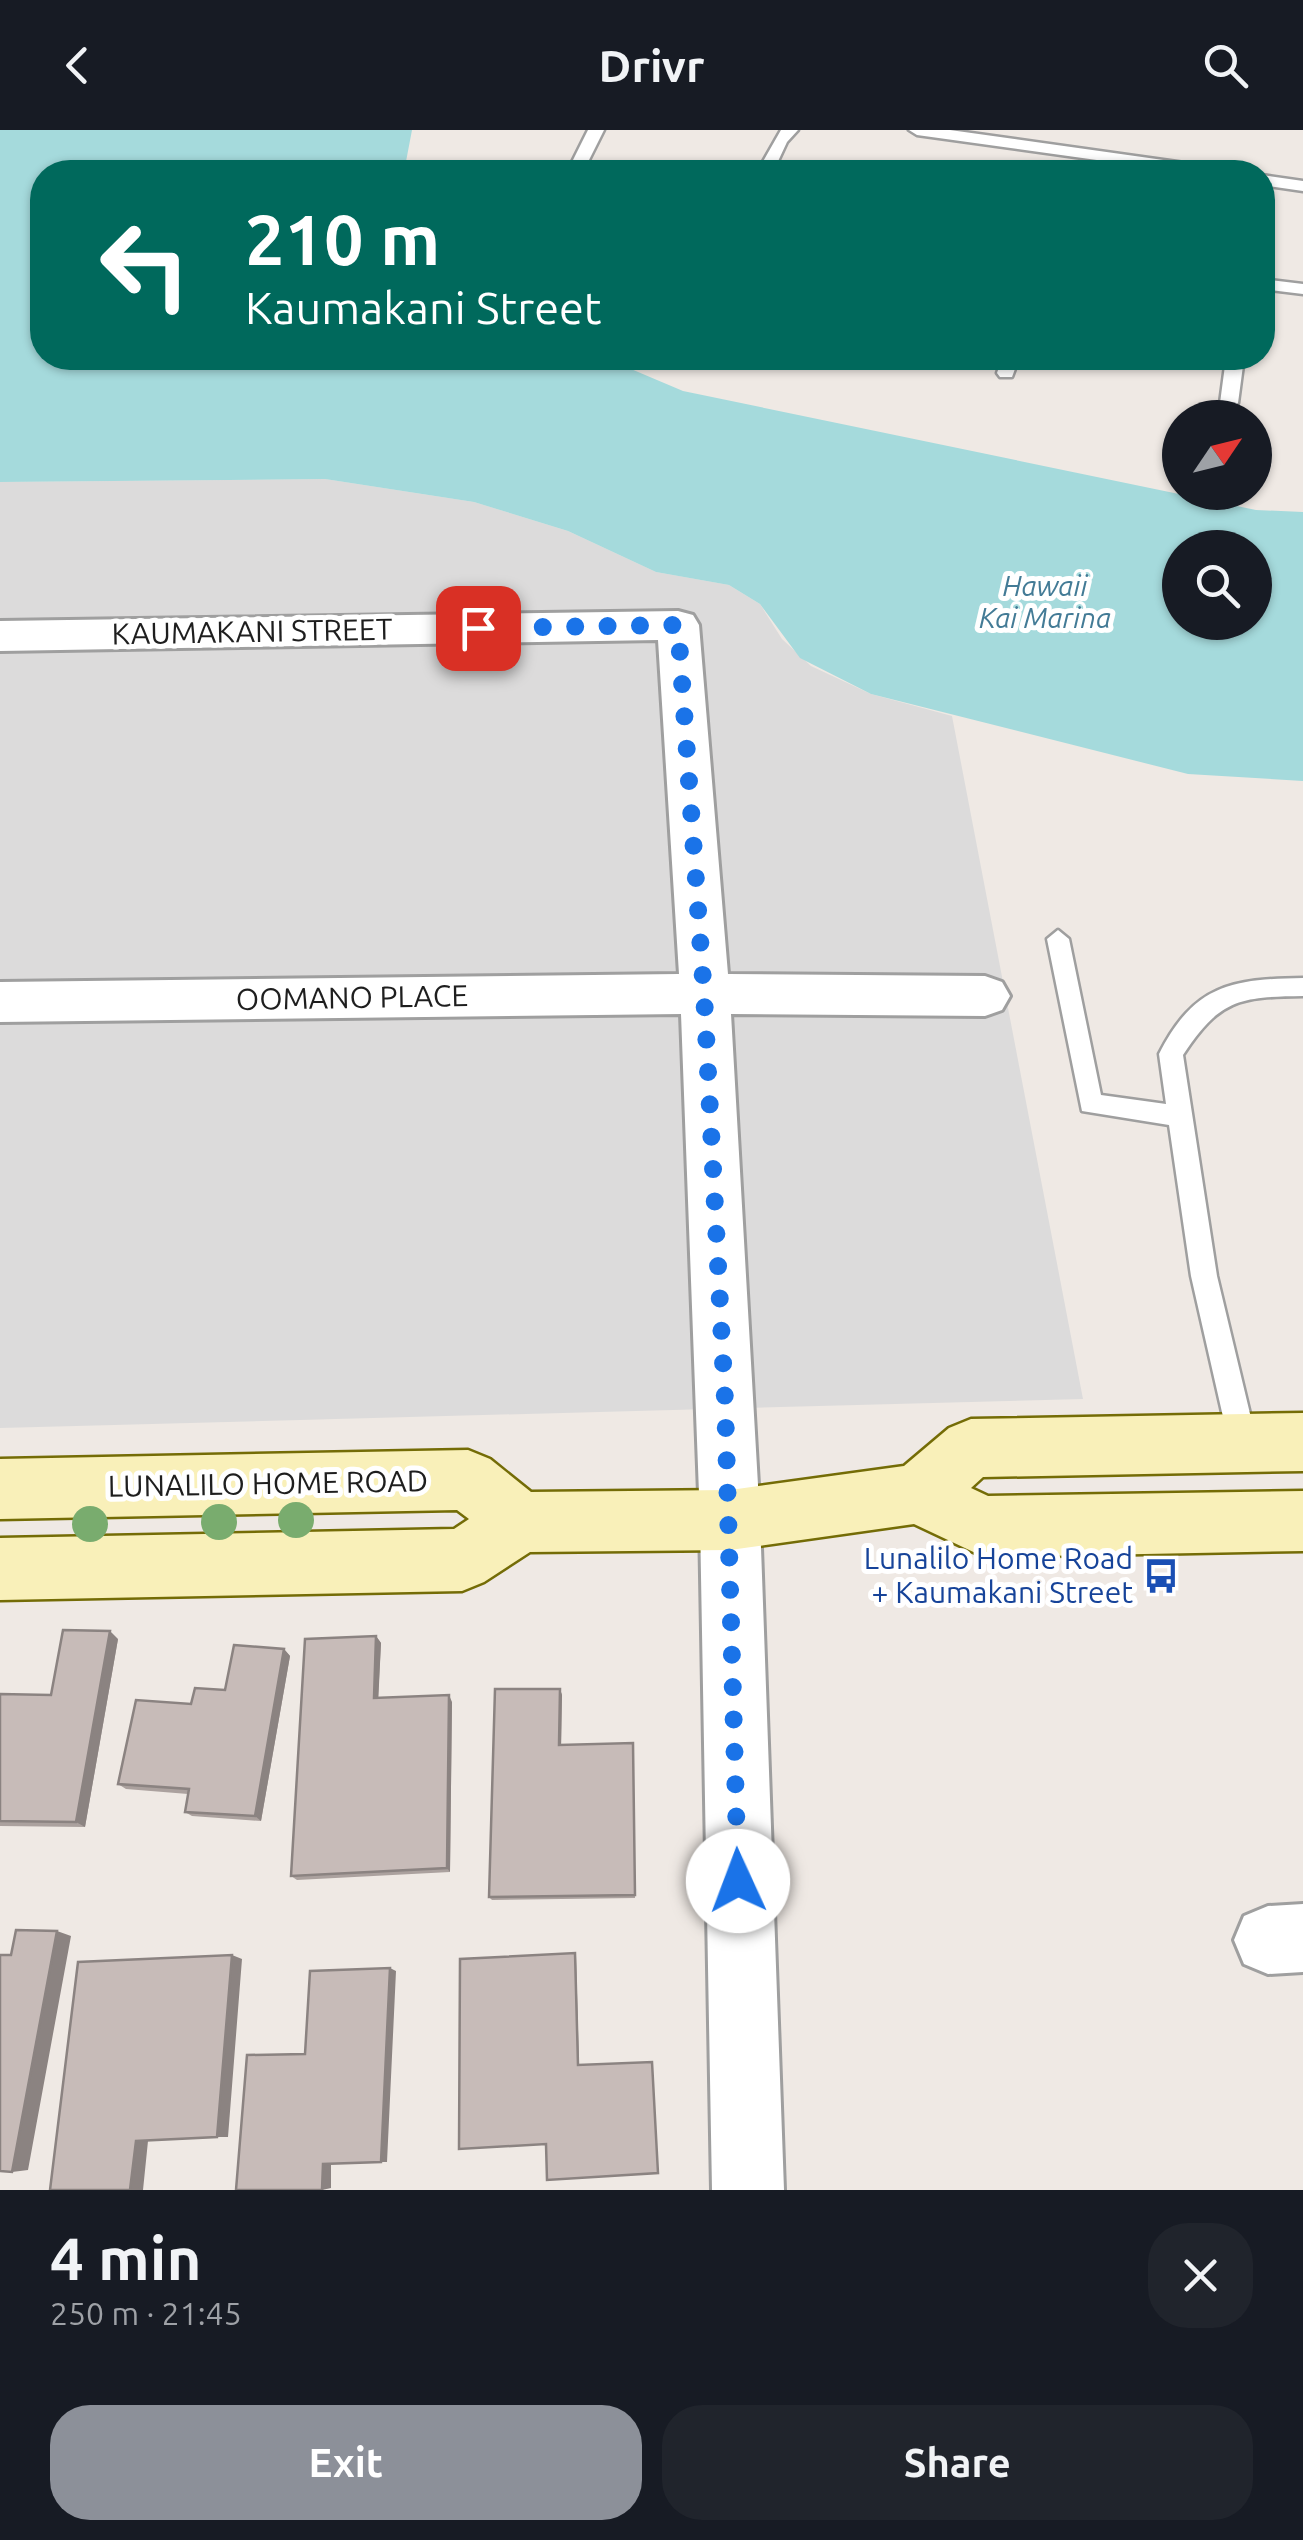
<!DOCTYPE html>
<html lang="en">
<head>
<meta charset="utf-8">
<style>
  body { margin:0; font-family:Ubuntu,sans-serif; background:#20242c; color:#f1f3f6; height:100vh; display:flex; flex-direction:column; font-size:38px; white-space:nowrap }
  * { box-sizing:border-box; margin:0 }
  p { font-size:32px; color:#9ea1a6 }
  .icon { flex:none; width:55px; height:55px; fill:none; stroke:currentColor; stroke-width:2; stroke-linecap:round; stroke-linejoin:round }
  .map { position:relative; height:2060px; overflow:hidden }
  .panel { display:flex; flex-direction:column; background:#171b24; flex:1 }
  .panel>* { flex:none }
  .guide { position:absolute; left:30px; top:30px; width:1245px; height:210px; border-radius:40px; box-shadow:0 2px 8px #0004; background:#00695c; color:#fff; overflow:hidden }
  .needle { width:65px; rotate:55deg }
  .buttons { position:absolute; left:1162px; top:270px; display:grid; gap:20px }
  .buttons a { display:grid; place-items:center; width:110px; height:110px; border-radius:50%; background:#171b24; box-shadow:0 2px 8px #0004; font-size:50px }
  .pin { position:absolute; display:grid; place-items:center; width:85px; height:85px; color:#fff; margin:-42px; border-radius:20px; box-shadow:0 5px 15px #0006 }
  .me { position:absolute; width:110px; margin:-55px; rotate:358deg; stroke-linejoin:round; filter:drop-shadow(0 0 8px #0008) }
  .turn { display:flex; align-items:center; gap:35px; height:210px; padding:0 50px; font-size:45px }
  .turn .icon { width:130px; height:130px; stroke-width:2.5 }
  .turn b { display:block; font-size:70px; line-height:85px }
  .round { display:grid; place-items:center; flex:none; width:105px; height:105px; border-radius:40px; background:#20242c }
  .headline { display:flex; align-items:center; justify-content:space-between; height:170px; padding:0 50px }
  h1 { font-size:60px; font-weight:600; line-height:75px }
  .action { display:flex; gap:20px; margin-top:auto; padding:20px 50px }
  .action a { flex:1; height:115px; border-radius:40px; background:#8c9099; color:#fff; font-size:40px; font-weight:600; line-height:115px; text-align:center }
  .action a+a { background:#20242c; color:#f1f3f6 }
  header { display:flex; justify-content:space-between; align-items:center; height:130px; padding:0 50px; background:#171b24; font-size:45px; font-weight:600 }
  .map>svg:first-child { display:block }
  .residential { fill:#dcdbdb }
  .water { fill:#a5dadc; fill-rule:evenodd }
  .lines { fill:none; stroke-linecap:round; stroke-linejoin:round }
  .lane-casing { stroke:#9f9f9f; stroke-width:5 }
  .street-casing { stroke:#9f9f9f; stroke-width:6 }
  .secondary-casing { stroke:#746c06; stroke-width:5 }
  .lane { fill:#fff; fill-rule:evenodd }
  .street { fill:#fff; fill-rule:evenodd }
  .secondary { fill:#f9f0b9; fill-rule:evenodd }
  .tree { fill:#79ac6e }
  .wall { fill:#aba19e }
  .shaded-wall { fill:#8b8381 }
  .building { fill:#c7bbb8; stroke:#8b8381; stroke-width:2.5 }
  .route { stroke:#1a73e8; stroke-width:18; stroke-dasharray:0 32.4 }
  .labels { text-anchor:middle; stroke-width:10; stroke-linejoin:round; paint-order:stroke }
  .far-water-label { font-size:28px; font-style:italic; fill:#437b96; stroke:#fff }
  .street-label { font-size:30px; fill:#1e1e1e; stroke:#fff }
  .transit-label { font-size:30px; fill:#164399; stroke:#fff; text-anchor:end }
</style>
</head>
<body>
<header><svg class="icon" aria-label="back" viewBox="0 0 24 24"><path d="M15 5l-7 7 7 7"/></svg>Drivr<svg class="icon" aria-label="search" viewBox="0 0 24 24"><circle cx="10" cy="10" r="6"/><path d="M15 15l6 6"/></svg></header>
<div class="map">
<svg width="1303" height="2060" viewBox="0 0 1303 2060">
  <rect width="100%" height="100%" fill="#efe9e4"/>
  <path class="residential" d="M325,349L474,372L568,401L656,442L729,455L760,474L782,509L811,536L871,564L952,586L1083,1269L0,1298V352Z"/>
  <path class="water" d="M0,0H412L404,42H42V228H605L683,261L1256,380L1303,382V651L1188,644L871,564L800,528L760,474L729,455L656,442L568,401L474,372L325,349L0,352ZM1180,418H1255V492H1180Z"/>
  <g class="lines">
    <defs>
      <path id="lane" d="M588,0H604L583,42H567Z
        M781,0H798L787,12L773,42H757Z
        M909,0H950L1213,37L1221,42H1183L917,5Z
        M1262,45L1303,51V61L1262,55Z
        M1262,149L1303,154V164L1262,159Z
        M1002,228H1019L1012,247H1000L997,243Z
        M1226,228H1244L1238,273L1229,278L1220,273Z
        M1058,800L1069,809L1101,965L1166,974L1159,924C1194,855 1231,849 1303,848V866C1239,867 1220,869 1183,925L1217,1146L1257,1313L1253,1322L1243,1326L1233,1322L1229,1313L1191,1146L1169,995L1082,981L1047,809Z"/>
      <path id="street" d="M678,481L693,485L699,495L728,844L985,846L1002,852L1010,866L1002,880L985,886L731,884L760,1390L784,2060H712L700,1390L681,884L0,892V852L679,844L658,510L0,521V491Z
        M1303,1774V1842L1268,1844L1244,1834L1234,1810L1244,1786L1268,1776Z"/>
      <path id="secondary" d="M1303,1283V1341L983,1347L971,1358L988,1366L1303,1361V1421L984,1427L914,1394L730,1420L530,1422L484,1452L462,1461L0,1470V1408L454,1399L469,1389L457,1380L0,1389V1329L468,1320L490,1329L531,1362L730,1360L904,1336L949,1298L971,1289Z"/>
    </defs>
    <use href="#lane" class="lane-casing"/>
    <use href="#street" class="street-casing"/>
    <use href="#secondary" class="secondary-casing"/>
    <use href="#lane" class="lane"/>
    <use href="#street" class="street"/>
    <use href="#secondary" class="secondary"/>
  </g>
  <g class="tree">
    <circle cx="296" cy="1390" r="18"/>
    <circle cx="219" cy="1392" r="18"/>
    <circle cx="90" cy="1394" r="18"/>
  </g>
  <path class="wall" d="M376,1506L381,1513L378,1568L452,1572L450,1742L297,1750L291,1746Z
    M118,1509L85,1697L0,1696V1564L51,1565Z
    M284,1519L290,1526L261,1691L192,1686L185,1682L188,1664L126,1659L118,1654L191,1574L225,1560Z
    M560,1559L562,1565L561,1615L633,1613L635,1768L492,1770L489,1767Z"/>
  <path class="shaded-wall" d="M110,1501L118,1509L85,1697L76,1692Z
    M376,1506L381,1513L378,1575L374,1568Z
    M284,1519L290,1526L261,1691L255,1686Z
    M560,1559L562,1565L561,1620L559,1615Z
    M449,1565L452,1572L450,1742L447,1738Z
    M57,1801L71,1806L28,2040L12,2042Z
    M575,1823L576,1826L579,1936L578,1935Z
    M232,1825L242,1829L228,2007H217Z
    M390,1838L396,1841L387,2032H381Z
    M136,2011H148L143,2060H130Z
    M331,2033V2058L322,2060L323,2034Z"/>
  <path class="building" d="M63,1500L110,1501L76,1692L0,1691V1564L51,1565Z
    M376,1506L374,1568L449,1565L447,1738L291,1746L305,1509Z
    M234,1515L284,1519L255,1686L185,1682L189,1659L118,1654L136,1570L191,1574L195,1558L225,1560Z
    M495,1559H560L559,1615L633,1613L635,1765L489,1767Z
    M16,1800L57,1801L12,2042L0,2041V1825H11Z
    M575,1823L578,1935L652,1932L658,2043L547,2050L546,2014L459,2019L460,1829Z
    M232,1825L217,2007L136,2011L130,2060H50L78,1832Z
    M390,1838L381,2032L323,2034L322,2060H236L247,1925L305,1924L310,1841Z"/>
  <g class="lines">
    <path class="route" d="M478,498L678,495L704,864L725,1270L738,1751"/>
  </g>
  <defs>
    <symbol id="bus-bare" viewBox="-9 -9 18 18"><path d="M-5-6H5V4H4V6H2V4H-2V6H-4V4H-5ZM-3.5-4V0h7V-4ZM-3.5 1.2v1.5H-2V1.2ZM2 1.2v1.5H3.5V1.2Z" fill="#1a4fb4" stroke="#fff" stroke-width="2.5" paint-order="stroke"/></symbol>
  </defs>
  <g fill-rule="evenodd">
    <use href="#bus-bare" x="1136" y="1421" width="50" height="50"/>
  </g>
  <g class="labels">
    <g class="far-water-label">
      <text x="1045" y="466">Hawaii<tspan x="1045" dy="32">Kai Marina</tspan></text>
    </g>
    <g class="street-label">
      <text transform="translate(252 502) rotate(-1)" y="10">KAUMAKANI STREET</text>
      <text transform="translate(352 868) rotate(-1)" y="10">OOMANO PLACE</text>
      <text transform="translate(268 1354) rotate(-1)" y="10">LUNALILO HOME ROAD</text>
    </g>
    <g class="transit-label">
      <text x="1133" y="1439">Lunalilo Home Road<tspan x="1133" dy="34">+ Kaumakani Street</tspan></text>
    </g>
  </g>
</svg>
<div class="buttons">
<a><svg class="needle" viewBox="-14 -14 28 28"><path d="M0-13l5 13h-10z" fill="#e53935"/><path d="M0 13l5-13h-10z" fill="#9ea1a6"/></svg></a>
<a><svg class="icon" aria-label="search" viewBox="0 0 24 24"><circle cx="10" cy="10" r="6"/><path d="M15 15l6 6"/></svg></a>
</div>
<div class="pin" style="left:478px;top:498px;background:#d93025"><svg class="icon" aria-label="arrive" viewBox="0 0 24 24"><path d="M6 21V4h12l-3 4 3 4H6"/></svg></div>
<svg class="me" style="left:738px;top:1751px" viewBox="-20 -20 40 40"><circle r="19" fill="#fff"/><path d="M0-13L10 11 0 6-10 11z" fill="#1a73e8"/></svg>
<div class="guide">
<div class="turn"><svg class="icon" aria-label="left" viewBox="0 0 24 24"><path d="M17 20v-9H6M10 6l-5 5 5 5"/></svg><div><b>210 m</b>Kaumakani Street</div></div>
</div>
</div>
<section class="panel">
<div class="headline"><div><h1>4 min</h1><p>250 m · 21:45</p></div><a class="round"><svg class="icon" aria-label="close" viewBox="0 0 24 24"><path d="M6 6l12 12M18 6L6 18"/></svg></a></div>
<div class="action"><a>Exit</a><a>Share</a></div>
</section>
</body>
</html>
